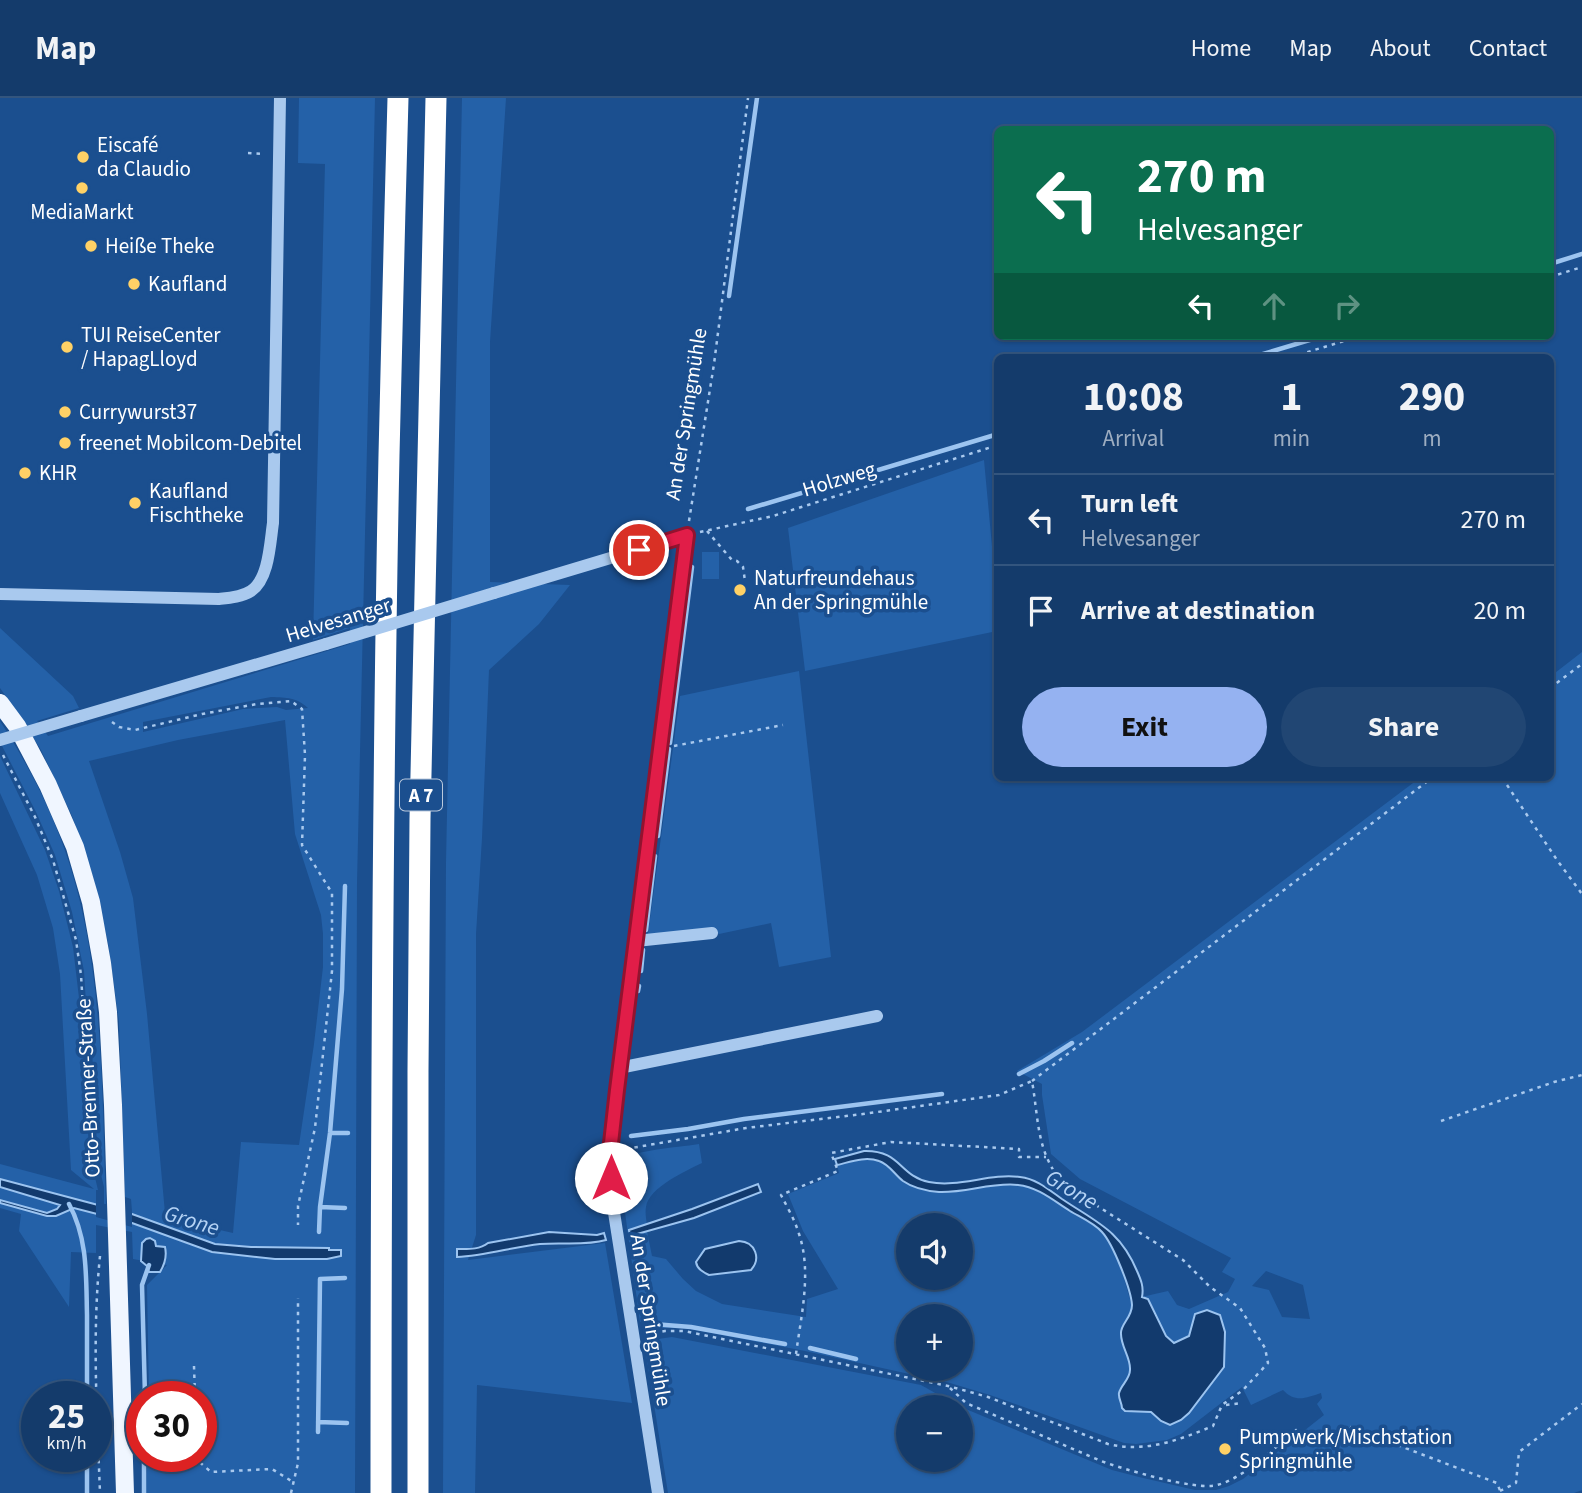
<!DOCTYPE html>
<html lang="en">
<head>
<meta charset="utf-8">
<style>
  body { margin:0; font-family:"Source Sans 3",sans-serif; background:#214673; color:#f1f3f6; height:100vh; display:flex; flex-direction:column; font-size:26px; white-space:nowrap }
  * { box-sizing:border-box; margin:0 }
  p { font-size:23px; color:#9dadc1 }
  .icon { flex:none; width:38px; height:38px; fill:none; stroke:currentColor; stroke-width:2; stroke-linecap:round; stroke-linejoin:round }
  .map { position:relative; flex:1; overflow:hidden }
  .side { position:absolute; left:994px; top:256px; width:560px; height:427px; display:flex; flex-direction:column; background:#143b6b; border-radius:10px; box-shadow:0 2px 5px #0004,0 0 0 2px #33557e }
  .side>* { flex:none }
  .top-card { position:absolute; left:994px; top:28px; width:560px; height:214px; border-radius:10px; box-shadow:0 2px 5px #0004,0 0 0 2px #33557e; background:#0b6e4f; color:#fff; overflow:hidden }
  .tools { position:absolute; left:896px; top:1115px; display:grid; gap:14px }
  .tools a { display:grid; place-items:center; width:77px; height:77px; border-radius:50%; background:#143b6b; box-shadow:0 2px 5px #0004,0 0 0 2px #33557e; font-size:35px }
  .speed { position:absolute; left:21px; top:1283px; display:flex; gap:14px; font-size:35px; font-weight:700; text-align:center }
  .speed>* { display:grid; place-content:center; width:91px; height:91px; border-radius:50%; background:#143b6b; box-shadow:0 2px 5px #0004,0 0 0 2px #33557e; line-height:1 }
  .speed small { font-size:18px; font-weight:400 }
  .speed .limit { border:10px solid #d22; background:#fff; color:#111 }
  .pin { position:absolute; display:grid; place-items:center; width:60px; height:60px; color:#fff; margin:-30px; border:4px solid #fff; border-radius:50%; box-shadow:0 2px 7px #0007 }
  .me { position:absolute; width:77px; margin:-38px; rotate:0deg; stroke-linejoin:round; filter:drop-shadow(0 0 5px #0008) }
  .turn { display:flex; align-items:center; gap:24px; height:147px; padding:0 28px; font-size:32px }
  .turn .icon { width:91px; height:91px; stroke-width:2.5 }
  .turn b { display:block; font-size:49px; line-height:60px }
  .lanes { display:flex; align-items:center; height:66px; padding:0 28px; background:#0003; justify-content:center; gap:35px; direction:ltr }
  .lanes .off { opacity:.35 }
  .eta { display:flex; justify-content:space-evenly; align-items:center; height:119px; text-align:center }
  .eta b { font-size:42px; font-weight:700; line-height:49px }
  .button { display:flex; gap:14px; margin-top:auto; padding:14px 28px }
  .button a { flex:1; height:80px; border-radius:42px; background:#95b2f1; color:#111; font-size:28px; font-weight:700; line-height:80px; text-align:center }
  .button a+a { background:#214673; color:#f1f3f6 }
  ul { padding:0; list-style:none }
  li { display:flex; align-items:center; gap:21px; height:91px; padding:0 28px; border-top:2px solid #33557e }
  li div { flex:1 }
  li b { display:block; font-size:26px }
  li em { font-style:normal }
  header { display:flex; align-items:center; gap:42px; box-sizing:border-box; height:98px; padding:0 35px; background:#143b6b; border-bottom:2px solid #33557e }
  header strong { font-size:33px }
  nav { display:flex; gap:38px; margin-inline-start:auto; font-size:24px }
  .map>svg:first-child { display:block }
  .green { fill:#2461a8; fill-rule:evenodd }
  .water { fill:#123a6d; stroke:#9cc4f0; stroke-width:2 }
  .pier { fill:#1b4f8f }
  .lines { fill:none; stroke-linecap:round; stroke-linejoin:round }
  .stream { stroke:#9cc4f0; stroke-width:4.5 }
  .path { stroke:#a9c9ee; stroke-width:2.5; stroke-dasharray:3.5 5; stroke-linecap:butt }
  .minor { stroke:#a9c9ee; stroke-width:12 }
  .major { stroke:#f0f6ff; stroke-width:18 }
  .highway { stroke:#fff; stroke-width:21 }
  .minor-bridge { stroke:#a9c9ee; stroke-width:12 }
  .route-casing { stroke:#92132f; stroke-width:18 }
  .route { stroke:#e11d48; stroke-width:12 }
  .poi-dot { fill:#ffd166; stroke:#1b4f8f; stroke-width:2.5 }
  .labels { text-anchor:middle; stroke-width:7; stroke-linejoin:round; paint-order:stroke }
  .shield { fill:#1b4f8f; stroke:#bbcadd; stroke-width:2 }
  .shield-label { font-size:19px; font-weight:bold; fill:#fff }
  .poi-label { font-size:21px; fill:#fff; stroke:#1b4f8f; text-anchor:start }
  .street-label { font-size:21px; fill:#fff; stroke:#1b4f8f }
  .water-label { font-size:23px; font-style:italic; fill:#b5d3f5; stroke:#1b4f8f }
</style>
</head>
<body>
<header>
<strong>Map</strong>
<nav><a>Home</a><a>Map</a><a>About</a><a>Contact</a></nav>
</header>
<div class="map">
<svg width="1582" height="1395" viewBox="0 0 1582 1395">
  <rect width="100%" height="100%" fill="#1b4f8f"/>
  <path class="green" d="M299,0H375L357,785L355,1395H146L147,1358H201V1298H149L147,1187L167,1167L133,1161L132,1134L96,1127V1155L71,1154L69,1209L19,1133L21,1116L0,1110V1105L47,1118H56L74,1110L132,1125L212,1154L275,1161H309V1150L251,1149L215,1146L132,1116L0,1081V1066L94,1091L71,1072L60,876L53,830L37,777L0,695V658L45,752L59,793L73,849L79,900L91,1063L98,1092H96V1105L132,1113L131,1101L125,1099L119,924L108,845L93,779L72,718L41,652L19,617L0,590V530L73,598L79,610L37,623L48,638L350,546V530L313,542L325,66L298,65ZM271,599C287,600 296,599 308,610L286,612L277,609L243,611L143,634V624ZM285,622L295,736L321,817L323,836V869L314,946L299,1047L241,1044L233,1135L198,1127L165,1115L147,916L133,800L120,754L89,663L178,642Z
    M462,0H506L490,244V484L570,487L539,526L489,572L482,740L476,836V1137L468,1162L605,1145L632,1305L477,1287L475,1395H443L446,764Z
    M984,362L997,502V533L805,573L788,430Z
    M702,454H719V481H702Z
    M1582,554V1392L1574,1395H668L644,1243L672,1239L921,1287L960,1309H908V1362H961V1309L1112,1372L1139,1379L1195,1392H1216L1229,1388L1243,1381L1324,1317L1317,1306L1322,1300L1321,1295C1306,1300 1295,1305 1283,1292L1251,1307L1242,1289L1181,1336L1167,1342L1136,1346L1124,1345L990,1297L950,1285L805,1253L685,1230H650L649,1223L640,1224L618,1063C639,1051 674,1050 699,1046L702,1065C686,1073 649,1089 646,1109C645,1114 646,1121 647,1126L629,1132L631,1138L647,1133L652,1158L666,1161L683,1181L696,1193L722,1206L806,1219L807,1201L838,1191L803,1133L788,1096L839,1075L837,1067L865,1061L877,1062L882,1064L905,1084L927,1093H957L1001,1087L1032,1089L1101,1132L1110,1145L1120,1167L1132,1208L1137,1200L1168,1193L1177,1207L1189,1211L1228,1194L1235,1181L1222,1174L1231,1160L1080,1081L1051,1056L1042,997V986L1017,973L1082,934L1421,679H1550L1551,578ZM908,1127H961V1180H908ZM1266,1173L1303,1187L1310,1221L1282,1219L1269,1192L1252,1188ZM908,1218H961V1270H908Z
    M799,573L831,859L779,869L771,825L719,836L712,831L648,836L680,598Z
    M0,623C19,653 37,684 51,717C105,839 101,976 106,1106H104V1089L95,1052L84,873L72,814L55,757L36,714L0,644Z
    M0,1089L61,1106C57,1111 57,1112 52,1114C43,1116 11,1105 0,1102Z"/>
  <path class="water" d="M864,1053C901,1052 899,1078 929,1084C959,1090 989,1075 1020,1079C1037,1081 1048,1091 1062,1101C1096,1124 1120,1132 1137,1173C1141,1182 1144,1189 1142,1199L1148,1201L1166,1238L1174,1245L1189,1238L1195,1216L1207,1212L1220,1217L1225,1234L1224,1269L1189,1315L1181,1322L1170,1327L1161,1323L1151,1314L1125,1313L1122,1310C1122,1305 1118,1300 1119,1295C1121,1287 1130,1281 1130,1272C1131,1260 1121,1249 1121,1236C1120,1226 1132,1220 1132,1207C1131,1191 1113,1146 1102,1134C1094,1125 1080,1119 1070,1113C1054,1103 1038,1089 1018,1087C992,1084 966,1095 939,1094C927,1093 913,1090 903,1083C895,1077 889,1066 879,1063C865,1058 850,1064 837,1067L835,1061Z
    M0,1081L132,1116L215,1146L251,1149L329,1150V1152H341V1158L327,1161H275L212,1154L132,1125L74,1110L56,1118H47L0,1105V1102L47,1115L57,1111L60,1107L0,1089Z
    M758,1086L761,1094L694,1120L630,1138L629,1132L692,1111Z
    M549,1134L597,1137L604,1135L606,1142C585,1148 562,1144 540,1146C512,1149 485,1158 457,1159V1151C468,1151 479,1152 488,1145Z
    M150,1140L155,1143L156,1148L165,1149C167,1158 165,1166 160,1174H149L147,1168L141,1163L142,1145L146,1141Z
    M739,1143C756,1144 761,1161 751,1172L709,1177C703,1174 697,1171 696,1164L705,1151Z"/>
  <path class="pier" d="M96,1104L132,1112V1129L96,1119Z"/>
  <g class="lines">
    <path class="stream" d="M1550,166L1582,156
      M729,198L757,0
      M1253,259L1323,238
      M748,411L998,336
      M670,645L692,469
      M658,738L669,651
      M646,832L655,758
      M641,873L643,852
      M638,893L639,888
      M1019,976L1044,963L1072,945
      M330,1035H348
      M631,1038L688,1031L744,1021L942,996
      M69,1106C88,1141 86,1179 87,1217C87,1244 87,1271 87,1298
      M320,1109L330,1035L342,891L345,788
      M319,1134L320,1109L345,1110
      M653,1226L691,1229L785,1246
      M810,1250L856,1261
      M145,1298L142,1187L149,1167
      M318,1324L347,1325
      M318,1334L320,1181L345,1180
      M87,1358V1395
      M144,1395V1358"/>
    <path class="path" d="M248,55L265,56
      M1550,179L1582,169
      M1291,259L1361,238
      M689,423L714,266L748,0
      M707,433L732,462L737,463L743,469L745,483
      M700,434L773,418L998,347
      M1550,590L1582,566
      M112,624L119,629L135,632L202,616L257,606L291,603L302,611L305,657L302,747L332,795V873L315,1030L298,1108V1127
      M674,648L783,627
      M3,657L35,719L53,762L76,842L81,877L92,1054L98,1075
      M1507,687L1557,762L1582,796
      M1032,983L1433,679
      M1441,1023L1554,984L1582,977
      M626,1051L746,1030L863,1016L999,997L1032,983C1039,1023 1036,1054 1064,1087L1183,1162L1210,1189L1240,1210L1265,1250L1268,1265L1243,1292L1222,1307L1213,1328C1179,1342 1146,1355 1108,1346L988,1299L948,1288L684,1233H665L647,1236
      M100,1158C92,1236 97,1316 100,1395
      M796,1256C801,1218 812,1174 799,1136C795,1122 787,1109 781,1097L838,1073L831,1055L891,1044L1019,1051V1059H1046
      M194,1268L195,1298
      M950,1290L966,1305L1101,1363C1123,1371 1196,1393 1217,1387C1245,1380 1277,1347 1300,1329
      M1226,1307L1242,1305
      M1350,1329L1497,1385L1501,1395
      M196,1358V1361L211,1374L272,1371L293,1384
      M1500,1393L1516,1385L1519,1354L1582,1306
      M291,1395L298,1365V1200"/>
    <path class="minor" d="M494,495L687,437L610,1054L613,1108L658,1395
      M0,496L219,501C229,500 242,499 251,493C269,481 270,445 273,425L280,0
      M81,618L326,546
      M636,843L712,835
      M619,970L877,918"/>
    <path class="major" d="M0,605L17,628L48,687L75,749L91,804L102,865L108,914L113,1007L125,1395"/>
    <path class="highway" d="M381,1395C381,1049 382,703 389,357C391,238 395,119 398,0
      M418,1395V974L420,721L436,0"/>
    <path class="minor-bridge" d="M326,546L494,495
      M0,642L81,618"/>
  </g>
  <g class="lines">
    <defs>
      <path id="route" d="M611,1080L610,1054L617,992L687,437L639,452"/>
    </defs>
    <use href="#route" class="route-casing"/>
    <use href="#route" class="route"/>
  </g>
  <g class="poi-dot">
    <circle cx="83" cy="59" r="7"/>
    <circle cx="82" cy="90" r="7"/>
    <circle cx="91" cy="148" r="7"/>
    <circle cx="134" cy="186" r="7"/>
    <circle cx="67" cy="249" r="7"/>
    <circle cx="65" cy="314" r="7"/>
    <circle cx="65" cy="345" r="7"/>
    <circle cx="25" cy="375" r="7"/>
    <circle cx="135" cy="405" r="7"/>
    <circle cx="740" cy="492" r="7"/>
    <circle cx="1225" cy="1351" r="7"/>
  </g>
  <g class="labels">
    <rect class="shield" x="400" y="681.5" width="42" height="31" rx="5"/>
    <g class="shield-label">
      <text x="421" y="704">A 7</text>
    </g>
    <g class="poi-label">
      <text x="97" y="54">Eiscafé<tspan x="97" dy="24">da Claudio</tspan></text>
      <text x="82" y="121" text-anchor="middle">MediaMarkt</text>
      <text x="105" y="155">Heiße Theke</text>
      <text x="148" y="193">Kaufland</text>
      <text x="81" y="244">TUI ReiseCenter<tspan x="81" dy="24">/ HapagLloyd</tspan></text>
      <text x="79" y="321">Currywurst37</text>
      <text x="79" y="352">freenet Mobilcom-Debitel</text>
      <text x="39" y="382">KHR</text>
      <text x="149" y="400">Kaufland<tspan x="149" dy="24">Fischtheke</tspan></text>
      <text x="754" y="487">Naturfreundehaus<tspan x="754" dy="24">An der Springmühle</tspan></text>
      <text x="1239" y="1346">Pumpwerk/Mischstation<tspan x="1239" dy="24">Springmühle</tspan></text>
    </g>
    <g class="street-label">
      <text transform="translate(686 316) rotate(-81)" y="7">An der Springmühle</text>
      <text transform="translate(839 381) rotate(-17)" y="7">Holzweg</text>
      <text transform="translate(338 522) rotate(-17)" y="7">Helvesanger</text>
      <text transform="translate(88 990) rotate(-93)" y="7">Otto-Brenner-Straße</text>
      <text transform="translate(651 1222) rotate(81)" y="7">An der Springmühle</text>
    </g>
    <g class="water-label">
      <text transform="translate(1072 1091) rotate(31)" y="8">Grone</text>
      <text transform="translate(192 1122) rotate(17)" y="8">Grone</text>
    </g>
  </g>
</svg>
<div class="tools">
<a><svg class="icon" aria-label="sound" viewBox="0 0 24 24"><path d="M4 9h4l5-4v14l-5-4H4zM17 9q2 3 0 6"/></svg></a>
<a>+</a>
<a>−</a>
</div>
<div class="speed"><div>25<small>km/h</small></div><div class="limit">30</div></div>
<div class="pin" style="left:639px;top:452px;background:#d93025"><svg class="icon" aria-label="arrive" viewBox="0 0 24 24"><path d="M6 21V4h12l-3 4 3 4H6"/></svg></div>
<svg class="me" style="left:611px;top:1080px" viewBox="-20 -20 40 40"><circle r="19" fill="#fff"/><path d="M0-13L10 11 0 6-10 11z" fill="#e11d48"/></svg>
<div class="top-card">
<div class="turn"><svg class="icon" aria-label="left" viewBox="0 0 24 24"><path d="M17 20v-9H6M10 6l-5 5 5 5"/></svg><div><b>270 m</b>Helvesanger</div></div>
<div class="lanes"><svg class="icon" aria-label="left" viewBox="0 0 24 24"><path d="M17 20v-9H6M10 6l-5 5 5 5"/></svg><svg class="icon off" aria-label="ahead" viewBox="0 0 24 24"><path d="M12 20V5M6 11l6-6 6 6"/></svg><svg class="icon off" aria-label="right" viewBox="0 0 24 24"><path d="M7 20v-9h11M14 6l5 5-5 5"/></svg></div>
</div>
<section class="side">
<div class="eta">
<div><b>10:08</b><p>Arrival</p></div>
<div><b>1</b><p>min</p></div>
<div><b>290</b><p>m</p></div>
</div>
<ul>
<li><svg class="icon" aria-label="left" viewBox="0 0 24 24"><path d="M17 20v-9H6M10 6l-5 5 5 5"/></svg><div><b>Turn left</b><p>Helvesanger</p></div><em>270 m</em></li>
<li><svg class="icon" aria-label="arrive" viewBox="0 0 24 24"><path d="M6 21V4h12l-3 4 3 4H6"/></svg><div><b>Arrive at destination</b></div><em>20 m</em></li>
</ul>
<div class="button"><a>Exit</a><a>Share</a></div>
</section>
</div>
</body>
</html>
